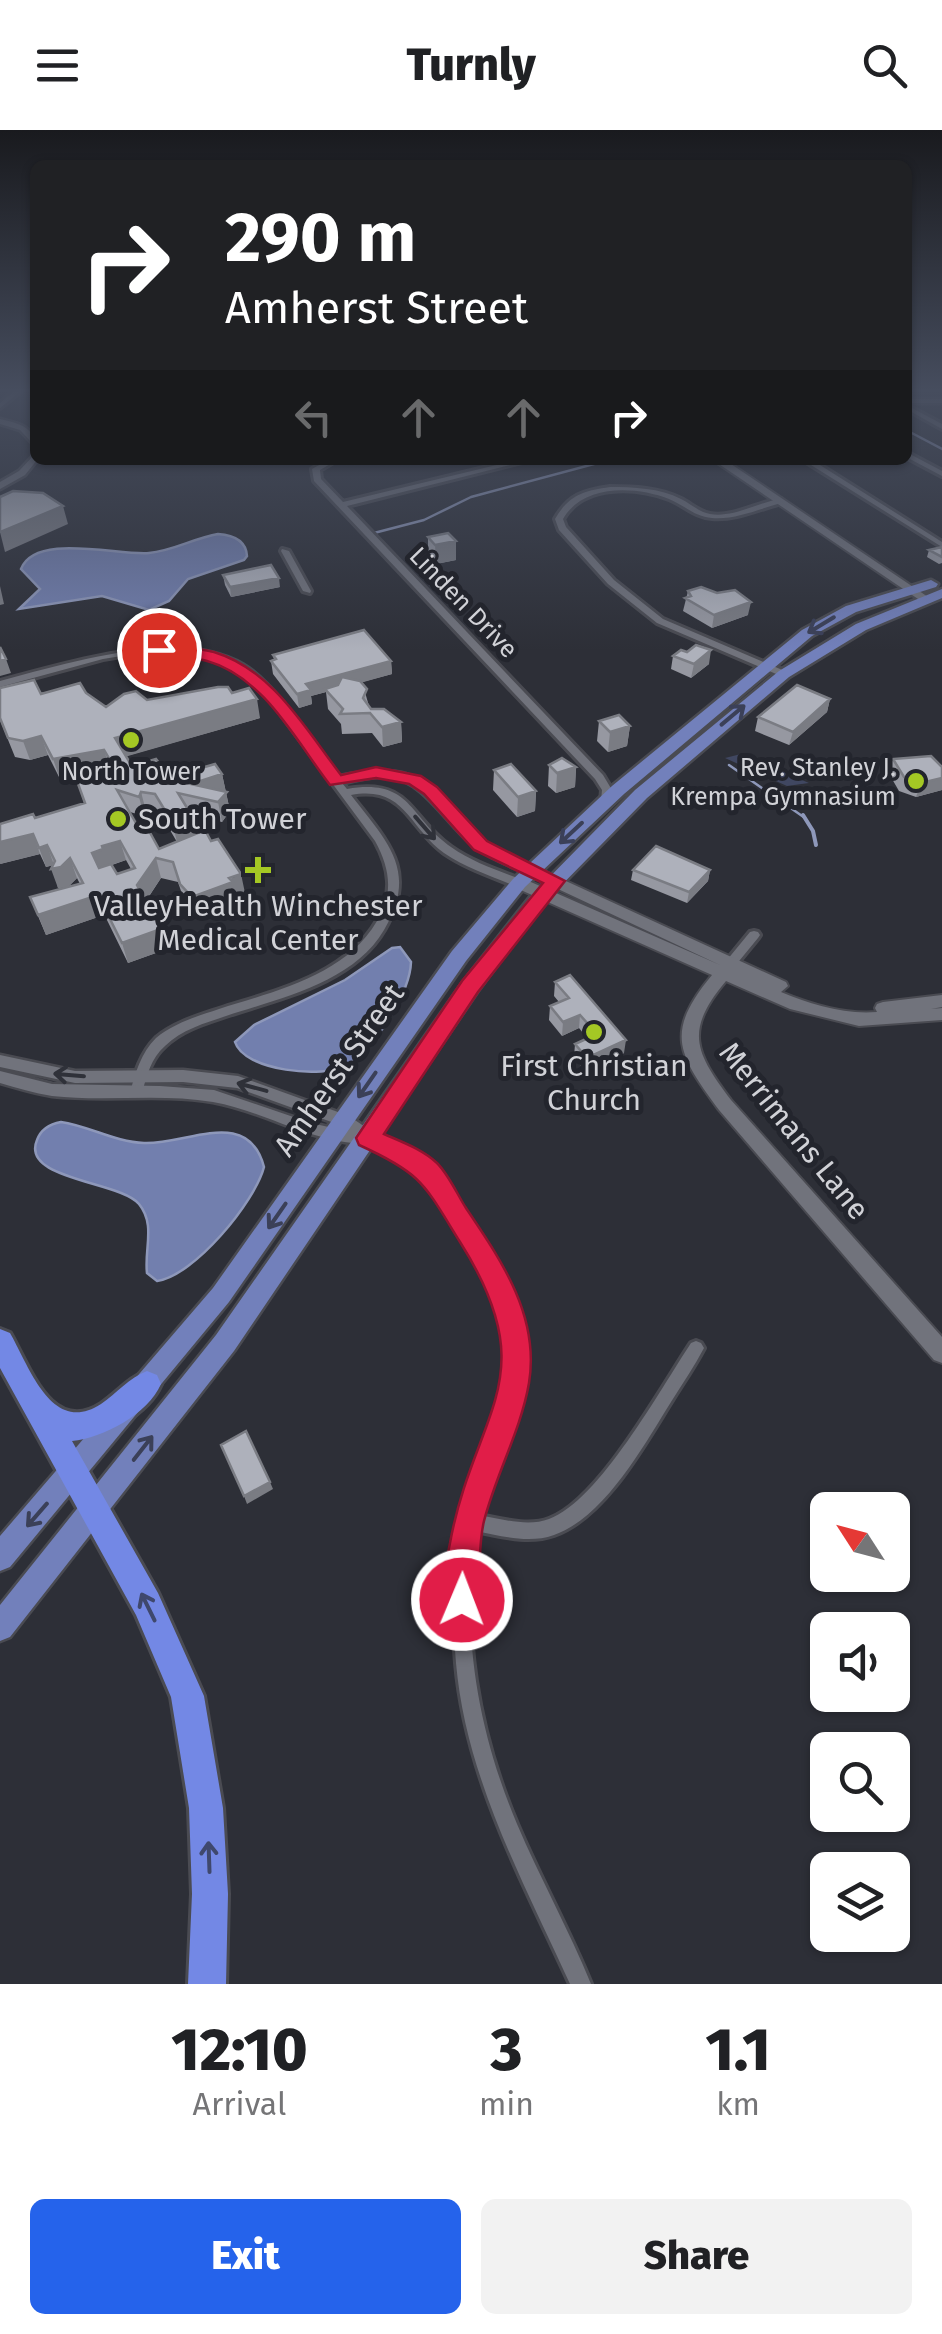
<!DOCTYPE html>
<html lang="en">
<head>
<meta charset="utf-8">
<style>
  body { margin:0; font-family:"Fira Sans",sans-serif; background:#f2f2f2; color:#202124; height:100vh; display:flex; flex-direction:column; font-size:38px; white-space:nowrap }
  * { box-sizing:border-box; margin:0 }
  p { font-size:32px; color:#757577 }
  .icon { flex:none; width:55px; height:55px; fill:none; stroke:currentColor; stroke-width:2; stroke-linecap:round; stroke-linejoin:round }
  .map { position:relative; height:1854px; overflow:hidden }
  .panel { display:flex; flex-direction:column; background:#fff; flex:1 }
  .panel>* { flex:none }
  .guide { position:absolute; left:30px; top:30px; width:882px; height:305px; border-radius:15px; box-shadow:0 2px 8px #0004; background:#202124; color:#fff; overflow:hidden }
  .needle { width:65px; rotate:306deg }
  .tools { position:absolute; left:810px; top:1362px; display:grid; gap:20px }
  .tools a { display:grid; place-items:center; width:100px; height:100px; border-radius:15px; background:#fff; box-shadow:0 2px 8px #0004; font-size:50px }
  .pin { position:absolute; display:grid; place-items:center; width:85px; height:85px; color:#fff; margin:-42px; border:5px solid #fff; border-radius:50%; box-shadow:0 2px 10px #0007 }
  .me { position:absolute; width:110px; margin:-55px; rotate:1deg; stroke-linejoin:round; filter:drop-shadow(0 0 8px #0008) }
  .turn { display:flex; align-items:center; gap:35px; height:210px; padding:0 30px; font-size:45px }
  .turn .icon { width:130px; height:130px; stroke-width:2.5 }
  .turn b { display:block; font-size:70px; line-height:85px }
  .lanes { display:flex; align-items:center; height:95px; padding:0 30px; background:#0003; justify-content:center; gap:50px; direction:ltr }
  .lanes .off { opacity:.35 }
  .eta { display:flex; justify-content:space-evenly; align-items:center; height:170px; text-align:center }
  .eta b { font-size:60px; font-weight:800; line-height:70px }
  .primary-button { display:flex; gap:20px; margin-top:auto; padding:20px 30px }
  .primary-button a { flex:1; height:115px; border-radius:15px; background:#2563eb; color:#fff; font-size:40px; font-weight:800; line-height:115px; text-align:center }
  .primary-button a+a { background:#f2f2f2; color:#202124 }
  header { display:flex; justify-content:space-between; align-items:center; height:130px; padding:0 30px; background:#fff; font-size:45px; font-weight:800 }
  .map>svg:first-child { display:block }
  .green { fill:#404761 }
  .water { fill:#727fae; stroke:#8e98ba; stroke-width:2.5 }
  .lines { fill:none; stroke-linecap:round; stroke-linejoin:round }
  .stream-far1 { stroke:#8e98ba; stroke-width:2.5 }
  .stream { stroke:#8e98ba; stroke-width:4 }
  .minor-casing { stroke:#4a4b52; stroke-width:6 }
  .tertiary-casing { stroke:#4a4b52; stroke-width:5 }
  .secondary-casing { stroke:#4a4b52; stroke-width:4 }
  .primary-casing { stroke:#4a4b52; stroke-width:5 }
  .motorway-casing { stroke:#4a4b52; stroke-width:6 }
  .minor { fill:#71737c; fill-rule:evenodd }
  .tertiary { fill:#71737c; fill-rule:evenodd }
  .secondary { fill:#71737c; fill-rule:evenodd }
  .primary { fill:#7280bb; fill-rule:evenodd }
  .motorway { fill:#7388e5; fill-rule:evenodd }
  .wall { fill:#9698a1; fill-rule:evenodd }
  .shaded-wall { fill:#7a7c83 }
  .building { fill:#aeb1bb; stroke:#7a7c83; stroke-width:2.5; fill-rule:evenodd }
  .oneway { stroke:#3b4058 }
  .oneway2 { stroke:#2f3139 }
  .oneway3 { stroke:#3f486d }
  .route { fill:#e11d48; stroke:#92132f; stroke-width:2.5 }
  .poi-dot { fill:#a4c824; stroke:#23252d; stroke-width:4 }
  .labels { text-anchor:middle; stroke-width:10; stroke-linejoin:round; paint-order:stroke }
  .far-street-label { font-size:25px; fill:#d1d2d7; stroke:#23252d }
  .far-poi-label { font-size:25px; fill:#d1d2d7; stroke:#23252d; text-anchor:end }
  .poi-label { font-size:30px; fill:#d1d2d7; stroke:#23252d }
  .street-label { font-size:30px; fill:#d1d2d7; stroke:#23252d }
</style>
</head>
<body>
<header><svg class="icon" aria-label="menu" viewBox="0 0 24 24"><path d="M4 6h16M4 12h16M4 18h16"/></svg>Turnly<svg class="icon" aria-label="search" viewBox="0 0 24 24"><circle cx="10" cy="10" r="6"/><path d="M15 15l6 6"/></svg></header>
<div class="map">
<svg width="942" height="1854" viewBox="0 0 942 1854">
  <rect width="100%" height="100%" fill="#2d2f37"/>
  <path class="green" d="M741,624L809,653L787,656L725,628Z"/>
  <path class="water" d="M218,404C232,405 246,410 247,426L244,430L188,449L169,471L149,480L102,466L19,479L40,459L21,439C35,402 119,426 149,423C173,421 194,408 218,404Z
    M400,817L411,832C410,863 374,919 347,935C324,949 244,941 235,912L254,895L345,850L392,818Z
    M61,992C89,996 115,1012 144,1013C187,1015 248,976 264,1037C255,1072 194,1146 157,1151L147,1143C144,1119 156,1095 139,1074C120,1051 20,1050 37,1010C41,999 50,994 61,992Z"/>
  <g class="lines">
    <path class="stream-far1" d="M908,301L942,319
      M374,403L424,390L471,367L609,330
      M729,635L805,688"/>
    <path class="stream" d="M803,685L813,701L816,715"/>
    <defs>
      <path id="minor" d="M14,261H21L0,278V273Z
        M908,276L942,294V299L908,280Z
        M908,323L942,341V346L908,328Z
        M328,330H337L320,340L321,349L343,372L517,330H530L347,376L603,645L612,660L610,673L606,674L601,671L602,660L595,649L314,351L312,339Z
        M803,330H812L942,412V417Z
        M610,357C633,357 660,358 681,369C691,374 699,382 710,384C734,388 758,372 781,369V373C759,379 735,390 712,388C695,387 684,375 669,369C635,356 583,354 563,389L566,397L614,450L663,489L787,542V546H781L657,493L608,454L559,400L555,389C569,365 583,361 610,357Z
        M282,419L289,421L311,461L310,463L303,461L281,421Z
        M176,517C200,520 222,523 243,535C276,554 314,616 338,647C433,627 420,663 482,711C498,724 520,728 536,740L531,744L527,743C508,734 488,727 472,714C447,693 422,649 389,646C373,645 357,649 342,653L347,659C412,648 408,687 451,717C472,732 499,741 523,750L524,753L523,756H515C491,746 466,738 444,723C408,697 405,655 351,665C387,712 419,740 384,800C353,853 280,868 226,886C205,893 181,900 165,916C151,928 147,945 142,963L141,967H131L130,963C135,943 141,923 156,908C174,893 198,886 219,879C275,861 345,846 377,791C394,764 390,738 375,711L266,564L239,540L208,527L176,522L140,523L103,529L0,557V551C59,535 115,519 176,517Z
        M754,801L758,802L760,805L758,808L735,836H727L725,833L727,830L750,802Z
        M368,1003C389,1011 411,1021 428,1036C443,1050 454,1067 466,1084C501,1135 534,1198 522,1262C513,1305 489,1342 479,1385C501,1389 528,1397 549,1389C599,1371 661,1258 691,1213L696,1211L701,1213L704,1218C694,1237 682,1254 671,1272C644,1315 605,1387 554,1405C529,1414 501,1406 476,1401C460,1500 478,1602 517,1694C540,1748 569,1800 591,1854H570C523,1751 466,1648 456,1533C451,1475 452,1415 469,1359C480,1326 500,1295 506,1260C517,1198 487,1140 454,1090C441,1071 428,1051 410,1037C396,1026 379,1019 363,1012L361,1008L363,1004Z"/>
      <path id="tertiary" d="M908,269H942V273H908Z
        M0,289C16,293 35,296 35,316L20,300L0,294Z
        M35,324V330H37L25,345L0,359V352L19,341Z
        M0,925L75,941L183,940L238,946L349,986L374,1003L376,1008L374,1013L368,1014C310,1013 268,982 213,972C160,963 106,972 52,966C34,963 17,958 0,953V941L52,954L160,956L214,960L311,993L346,1001L337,994L237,958L183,952L75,953L0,937Z"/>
      <path id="secondary" d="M713,330H725L931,469L921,471Z
        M531,735L786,852L788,856L781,862C810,874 845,885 877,882L875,878L877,874L883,872L942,865V877L931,879L942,878V890L859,896L790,879L726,851C684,901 695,922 731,970L942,1207V1233L934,1230L719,980C678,924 664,903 712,845L514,757L511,753L514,749H524L720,835L526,744L523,740Z"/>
      <path id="primary" d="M931,450L938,454L936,457L856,482L812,506L624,664L525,757L466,831L229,1172L10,1437L0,1441V1406L213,1158L452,821L513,749L612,656L802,500L846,476Z
        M942,459V468L866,500L789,547L647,668L542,775L477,862L234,1221L10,1507L0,1511V1475L216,1205L463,852L530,767L635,660L779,541L856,494Z"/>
      <path id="motorway" d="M0,1199L10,1203C30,1238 52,1306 101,1274C117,1263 129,1248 147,1241L157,1245L161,1254C148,1284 103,1308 72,1311L158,1463L204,1566L223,1678L228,1764L226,1854H188L192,1764L189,1678L171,1567L136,1485L0,1238Z"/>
    </defs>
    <use href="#minor" class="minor-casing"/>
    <use href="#tertiary" class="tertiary-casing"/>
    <use href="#secondary" class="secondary-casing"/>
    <use href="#primary" class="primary-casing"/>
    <use href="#motorway" class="motorway-casing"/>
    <use href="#minor" class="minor"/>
    <use href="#tertiary" class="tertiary"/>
    <use href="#secondary" class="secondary"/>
    <use href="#primary" class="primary"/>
    <use href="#motorway" class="motorway"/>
  </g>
  <path class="wall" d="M428,407L456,411V430L436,434L428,426Z
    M942,417V433L939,434L927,427L929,420Z
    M223,445L280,457L231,467L225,455Z
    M688,461L717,463L748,485L712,498L683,481Z
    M687,522L709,534L691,548L671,539L673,526Z
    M273,525L391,531L392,544L362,552L369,576L371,579L401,592L402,612L383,617L372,603L342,604L341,594L328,579L326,562L311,566L312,574L299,578L273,544L271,531L274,530Z
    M0,562L86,563L106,577L147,570L232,563L260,588L126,626L130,633L170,647L222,644L230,681L222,692L191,685L196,704L245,763L236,766L237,772L196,786L185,773L178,752L161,748L146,771L161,799L167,819L128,833L106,788L98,787L46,805L30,767L80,754L77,748L68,757L58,758L53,735L46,737L40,724L0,734L35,688L84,673L77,651L105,642L108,639L60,649L48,625L30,630L15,627L0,590ZM146,681L160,683L177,712L159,719L141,702L130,682L144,686ZM126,730L131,739L117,744L112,735Z
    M830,569L827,582L789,615L755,601L758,587Z
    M599,591L630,596L627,616L608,622L597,611Z
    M893,629L942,637V660L916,667L899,661L888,642Z
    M549,635L576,637L575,657L556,663L548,656Z
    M494,640L536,661L535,681L517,687L493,660Z
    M633,740H710L708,751L687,773L631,750Z
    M555,852L624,923L585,941L574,927L575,914L587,908L579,898L562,906L549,890L550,876L559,872L554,866Z"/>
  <path class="shaded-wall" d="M63,376L68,394L5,422L0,402Z
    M456,411V430L436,434L435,415Z
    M279,448L280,457L231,467L230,457Z
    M0,456L4,474L0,475Z
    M751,472L748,485L712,498L714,485Z
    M711,520L709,534L691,548L694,534Z
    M6,529L11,543L0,546V531Z
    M391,531L392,544L328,562L325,559L326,562L311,566L312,574L299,578L297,564L306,554Z
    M257,569L260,588L121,628L115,608Z
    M830,569L827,582L789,615L793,602Z
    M401,592L402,612L383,617L382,597Z
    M630,596L627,616L608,622L610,602Z
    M41,606L48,625L30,630L23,611Z
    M104,620L110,639L60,649L53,629Z
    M576,637L575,657L556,663L557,643Z
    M222,644L230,681L222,692L218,672L191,654Z
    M942,648V660L916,667L921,653Z
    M536,661L535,681L517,687L518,667Z
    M141,662L146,681L144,686L139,667Z
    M192,686L196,706L177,712L172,692Z
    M33,704L40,724L0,734V712Z
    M120,711L126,730L108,736L98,743L92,723L102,716Z
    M47,715L54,735L46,737L39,718Z
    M70,728L77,748L68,757L58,758L51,739Z
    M156,728L161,748L143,775L137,755Z
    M710,740L708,751L687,773L689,762Z
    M241,744L245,763L236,766L237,772L196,786L192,767Z
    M92,767L98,787L46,805L38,785Z
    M161,799L167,819L128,833L122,813Z
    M580,885L579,898L562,906L563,892Z
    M626,910L624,923L585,941L587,928Z
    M270,1352L273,1359L247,1374L244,1366Z"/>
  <path class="building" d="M13,361L43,363L63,376L0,402V367Z
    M448,403L456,411L435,415L428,407Z
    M942,417V427L929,420Z
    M271,435L279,448L230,457L223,445Z
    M701,457L717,463L735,460L751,472L714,485L685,468L691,466L688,461Z
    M364,500L391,531L306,554L311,560L297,564L271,531L276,529L273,525Z
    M696,515L711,520L694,534L673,526L681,520L687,522Z
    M0,517L6,529L0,531Z
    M342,547L360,551L367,559L363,568L371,579H384L401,592L382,597L370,583L340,584L343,579L325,559L338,555Z
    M34,550L41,564L80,553L86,563L106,577L124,564L136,561L147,570L218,557H228L232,563L249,558L257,569L115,608L130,633L136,635L156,629L170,647L215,634L222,644L191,654L227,662L218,672L178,663L192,686L172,692L155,664L141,662L139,667L117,660L141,702L148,699L159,719L205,700L211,711L218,709L241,744L229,748L233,752L192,767L180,754L173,732L156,728L137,755L161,799L122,813L100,769L92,767L38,785L30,767L83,753L70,728L61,737L51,739L55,731L47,715L39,718L33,704L0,712V694L33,684L35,688L85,673L77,651L105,642L113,635L104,620L53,629L41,606L23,611L8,608L0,588V558ZM120,711L135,738L117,744L111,734L99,738L92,723L103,719L102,716Z
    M797,555L830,569L793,602L758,587Z
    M619,585L630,596L610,602L599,591Z
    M931,626L942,637V648L921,653L904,647L893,629Z
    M562,628L576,637L557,643L549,635Z
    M511,634L536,661L518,667L494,640Z
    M656,716L710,740L689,762L633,740Z
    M570,845L626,910L587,928L575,914L597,904L580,885L563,892L550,876L569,868L555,852Z
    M246,1301L270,1352L244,1366L221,1315Z"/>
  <defs><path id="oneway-shaft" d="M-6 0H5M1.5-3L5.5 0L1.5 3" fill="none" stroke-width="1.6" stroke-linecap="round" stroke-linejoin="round" transform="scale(2.5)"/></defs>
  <g class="oneway">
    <use href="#oneway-shaft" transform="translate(821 495) rotate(149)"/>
    <use href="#oneway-shaft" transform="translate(733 585) rotate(-40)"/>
    <use href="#oneway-shaft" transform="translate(571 703) rotate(137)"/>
    <use href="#oneway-shaft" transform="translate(367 955) rotate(125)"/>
    <use href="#oneway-shaft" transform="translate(277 1086) rotate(125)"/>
    <use href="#oneway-shaft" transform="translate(143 1318) rotate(-52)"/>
    <use href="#oneway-shaft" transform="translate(37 1385) rotate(131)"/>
  </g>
  <g class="oneway2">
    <use href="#oneway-shaft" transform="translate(425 698) rotate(49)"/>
    <use href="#oneway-shaft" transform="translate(69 945) rotate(-175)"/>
    <use href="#oneway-shaft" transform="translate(252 957) rotate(-165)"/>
  </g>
  <g class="oneway3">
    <use href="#oneway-shaft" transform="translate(148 1477) rotate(-116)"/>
    <use href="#oneway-shaft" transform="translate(209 1727) rotate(-92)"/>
  </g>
  <linearGradient id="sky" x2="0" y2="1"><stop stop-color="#191a1e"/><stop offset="0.5" stop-color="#464d5e"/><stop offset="1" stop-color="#464d5e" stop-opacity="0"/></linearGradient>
  <rect width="942" height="521" fill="url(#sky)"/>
  <path class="route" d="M159,515C177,517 197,517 214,522C273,540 305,598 341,645L376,637L421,646L437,657L487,711L565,751L478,862L384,1004C402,1012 422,1019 437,1033C449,1045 457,1064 466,1078C501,1130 540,1186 529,1253C521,1300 496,1344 484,1391C477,1418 482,1460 473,1481L462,1485L451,1481C442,1459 445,1436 450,1413C474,1281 547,1249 460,1112C424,1054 423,1044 359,1015L356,1008L462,851L543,753L474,720L424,664L409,654L376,648L330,655C296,611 264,547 207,531C190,526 171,527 153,524V517Z"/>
  <g class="poi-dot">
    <circle cx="131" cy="610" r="10"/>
    <circle cx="916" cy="651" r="10"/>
    <circle cx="118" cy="689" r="10"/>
    <path d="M253 725h10v10h10v10h-10v10h-10v-10h-10v-10h10z"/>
    <circle cx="594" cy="902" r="10"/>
  </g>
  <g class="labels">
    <g class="far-street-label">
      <text transform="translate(464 472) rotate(46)" y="9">Linden Drive</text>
    </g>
    <g class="far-poi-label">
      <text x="896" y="646">Rev. Stanley J.<tspan x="896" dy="29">Krempa Gymnasium</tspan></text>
      <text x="131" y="650" text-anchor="middle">North Tower</text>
    </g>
    <g class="poi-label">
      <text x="138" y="699" text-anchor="start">South Tower</text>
      <text x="258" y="786">ValleyHealth Winchester<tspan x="258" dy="34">Medical Center</tspan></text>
      <text x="594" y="946">First Christian<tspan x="594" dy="34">Church</tspan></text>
    </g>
    <g class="street-label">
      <text transform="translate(339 940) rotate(-55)" y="10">Amherst Street</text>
      <text transform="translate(794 1001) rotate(51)" y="10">Merrimans Lane</text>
    </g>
  </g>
</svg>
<div class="tools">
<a><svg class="needle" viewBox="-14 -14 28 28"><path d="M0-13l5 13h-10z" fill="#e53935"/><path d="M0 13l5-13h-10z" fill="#757577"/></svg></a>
<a><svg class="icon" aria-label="sound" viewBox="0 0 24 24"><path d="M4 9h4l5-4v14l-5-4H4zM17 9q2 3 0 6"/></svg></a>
<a><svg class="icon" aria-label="search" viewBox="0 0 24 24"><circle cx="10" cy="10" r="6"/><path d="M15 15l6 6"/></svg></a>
<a><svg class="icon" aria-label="layers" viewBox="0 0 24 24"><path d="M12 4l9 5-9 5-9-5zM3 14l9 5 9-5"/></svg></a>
</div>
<div class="pin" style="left:159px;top:520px;background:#d93025"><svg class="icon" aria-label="arrive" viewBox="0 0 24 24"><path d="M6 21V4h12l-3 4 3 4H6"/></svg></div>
<svg class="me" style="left:462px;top:1470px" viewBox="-20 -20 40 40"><circle r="17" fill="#e11d48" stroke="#fff" stroke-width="3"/><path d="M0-11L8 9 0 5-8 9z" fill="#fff"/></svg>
<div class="guide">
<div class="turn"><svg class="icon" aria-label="right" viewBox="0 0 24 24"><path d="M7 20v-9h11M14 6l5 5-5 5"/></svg><div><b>290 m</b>Amherst Street</div></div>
<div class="lanes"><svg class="icon off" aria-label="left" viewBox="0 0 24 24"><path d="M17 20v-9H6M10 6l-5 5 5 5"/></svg><svg class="icon off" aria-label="ahead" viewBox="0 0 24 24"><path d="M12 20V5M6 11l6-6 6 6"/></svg><svg class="icon off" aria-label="ahead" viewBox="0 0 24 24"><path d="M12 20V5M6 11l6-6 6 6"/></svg><svg class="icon" aria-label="right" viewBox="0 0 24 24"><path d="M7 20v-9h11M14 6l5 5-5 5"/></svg></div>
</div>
</div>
<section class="panel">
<div class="eta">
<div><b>12:10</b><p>Arrival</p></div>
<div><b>3</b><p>min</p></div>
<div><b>1.1</b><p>km</p></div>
</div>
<div class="primary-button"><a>Exit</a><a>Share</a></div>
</section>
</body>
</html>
